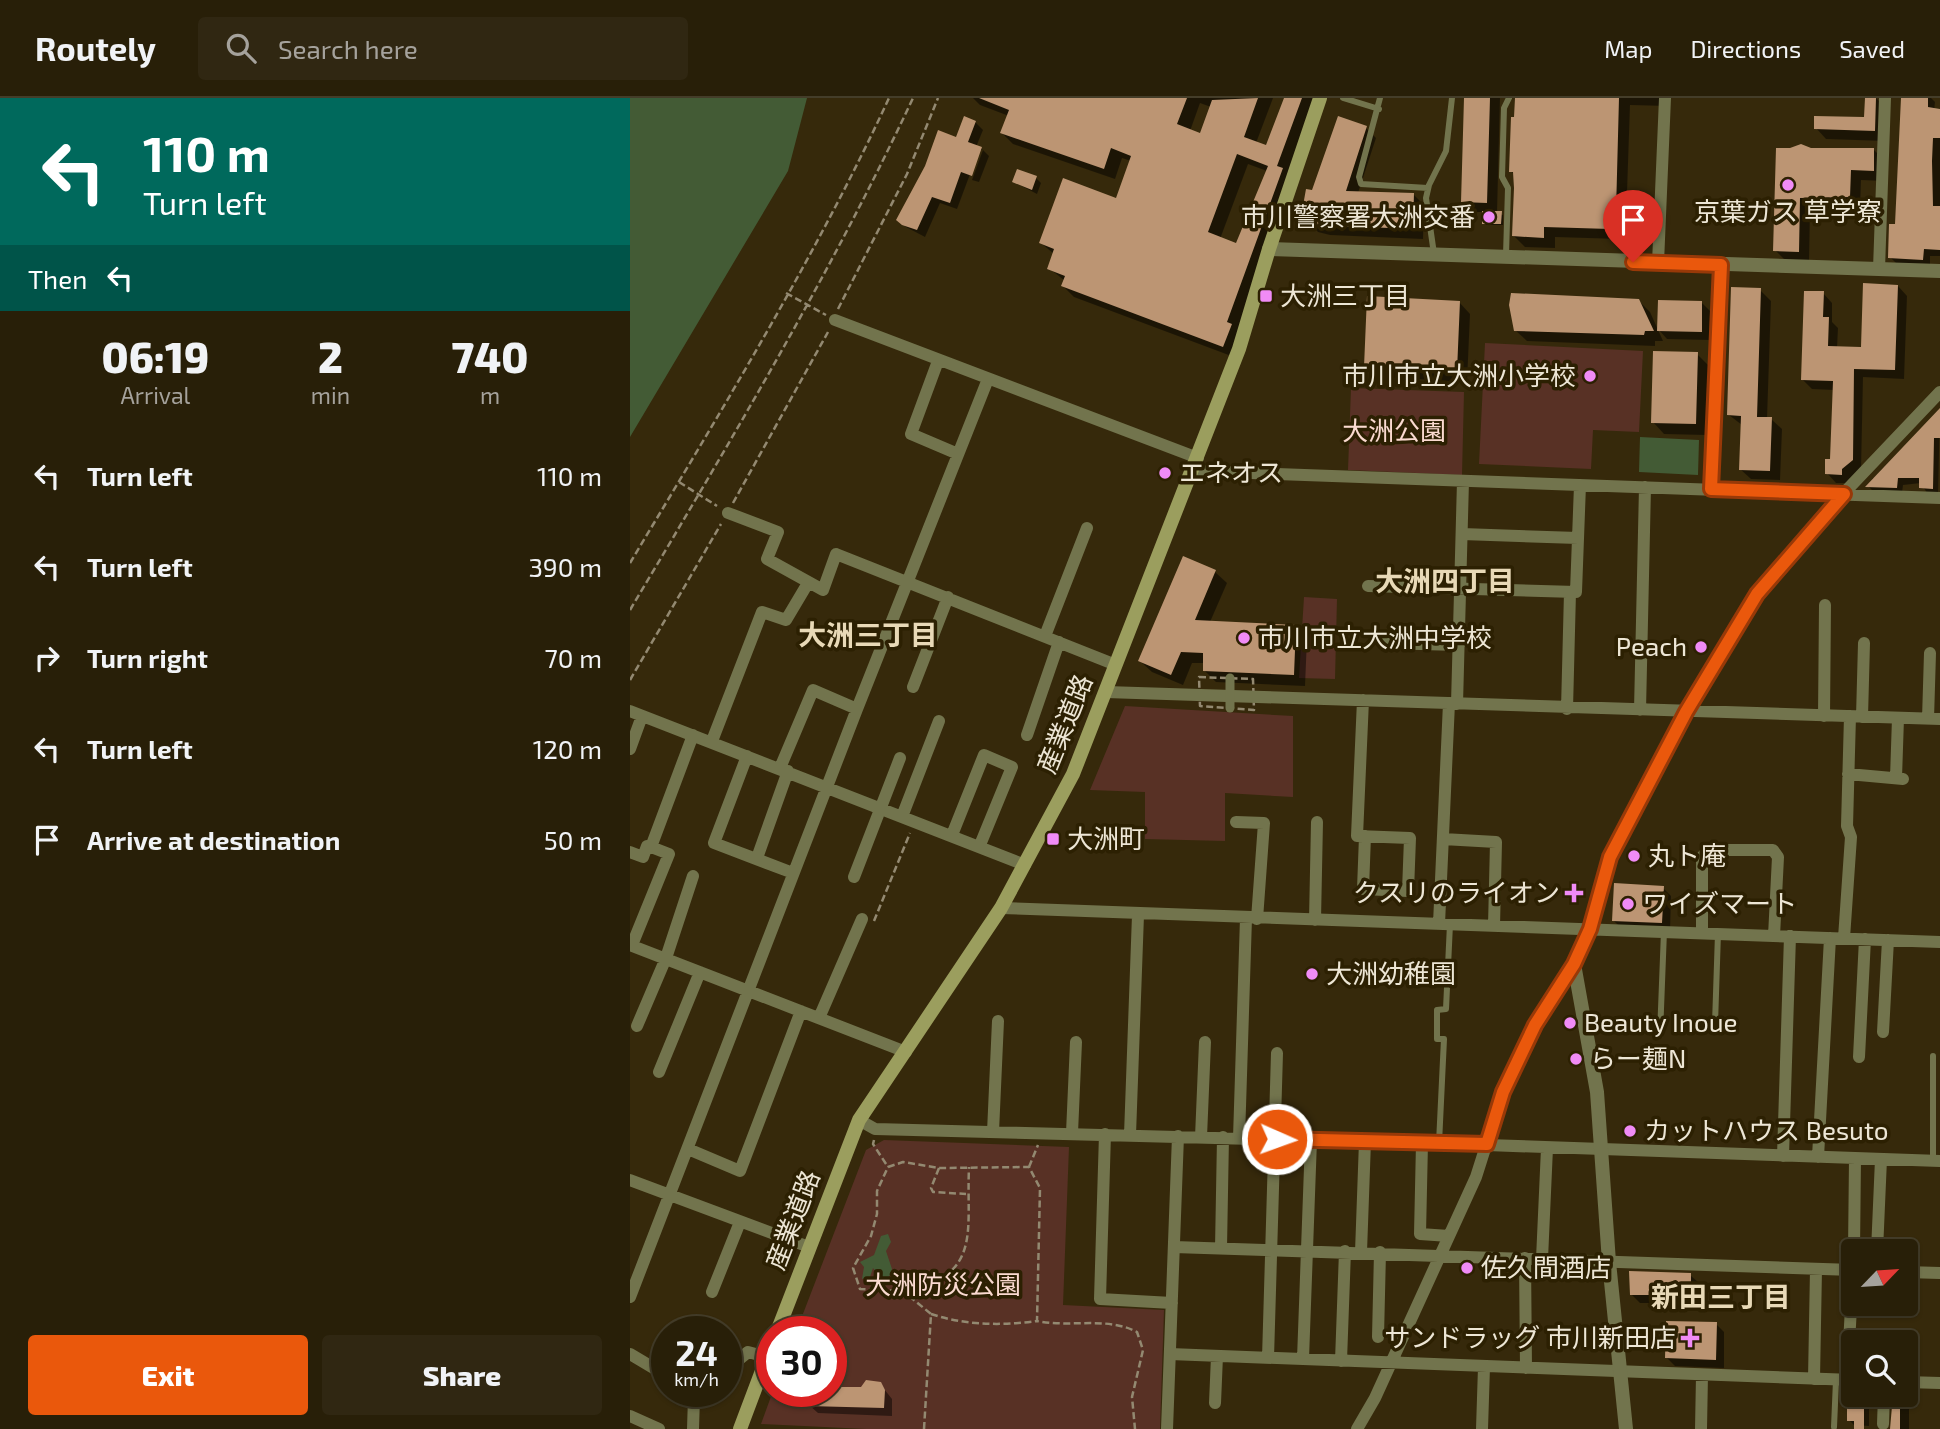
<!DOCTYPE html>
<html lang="en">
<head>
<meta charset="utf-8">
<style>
  body { margin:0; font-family:"Exo 2","Noto Sans JP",sans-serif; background:#302712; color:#f1f3f6; height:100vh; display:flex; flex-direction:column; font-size:26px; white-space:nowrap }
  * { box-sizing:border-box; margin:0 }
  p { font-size:23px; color:#a5a29c }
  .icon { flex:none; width:38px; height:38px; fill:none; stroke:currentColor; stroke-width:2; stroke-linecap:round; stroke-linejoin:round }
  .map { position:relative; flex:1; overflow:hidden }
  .side { display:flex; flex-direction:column; background:#281f08; width:630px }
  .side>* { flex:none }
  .banner { background:#00695c; color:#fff; overflow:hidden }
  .needle { width:46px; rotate:65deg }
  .controls { position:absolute; left:1211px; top:1141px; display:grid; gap:14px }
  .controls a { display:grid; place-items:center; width:77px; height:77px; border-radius:7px; background:#281f08; box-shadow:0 2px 5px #0004,0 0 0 2px #443d29; font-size:35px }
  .speed { position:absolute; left:21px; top:1218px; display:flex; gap:14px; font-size:35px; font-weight:700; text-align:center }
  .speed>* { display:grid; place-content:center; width:91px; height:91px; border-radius:50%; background:#281f08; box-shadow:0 2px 5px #0004,0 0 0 2px #443d29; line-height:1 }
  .speed small { font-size:18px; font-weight:400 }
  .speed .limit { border:10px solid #d22; background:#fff; color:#111 }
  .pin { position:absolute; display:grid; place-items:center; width:60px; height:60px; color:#fff; margin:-72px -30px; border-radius:50% 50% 50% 0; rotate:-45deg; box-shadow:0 0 7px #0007 }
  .pin .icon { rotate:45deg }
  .me { position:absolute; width:77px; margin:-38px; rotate:92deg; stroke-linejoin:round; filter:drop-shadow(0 0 5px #0008) }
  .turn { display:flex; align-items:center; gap:24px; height:147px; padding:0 28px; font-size:32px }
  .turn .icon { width:91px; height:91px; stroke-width:2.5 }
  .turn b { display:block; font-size:49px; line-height:60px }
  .then { display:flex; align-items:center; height:66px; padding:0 28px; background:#0003; gap:14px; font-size:26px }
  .eta { display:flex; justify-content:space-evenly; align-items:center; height:119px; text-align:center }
  .eta b { font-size:42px; font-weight:800; line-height:49px }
  .button { display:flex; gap:14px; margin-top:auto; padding:14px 28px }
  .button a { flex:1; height:80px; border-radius:7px; background:#ea580c; color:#fff; font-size:28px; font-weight:800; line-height:80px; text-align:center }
  .button a+a { background:#302712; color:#f1f3f6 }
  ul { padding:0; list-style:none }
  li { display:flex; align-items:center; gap:21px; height:91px; padding:0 28px }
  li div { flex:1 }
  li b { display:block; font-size:26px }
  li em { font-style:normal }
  header { display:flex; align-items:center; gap:42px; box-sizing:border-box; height:98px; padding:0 35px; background:#281f08; border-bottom:2px solid #443d29 }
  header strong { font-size:33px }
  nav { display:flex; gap:38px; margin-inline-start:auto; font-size:24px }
  .search { width:490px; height:63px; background:#302712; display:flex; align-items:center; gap:18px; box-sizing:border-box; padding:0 24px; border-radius:7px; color:#a5a29c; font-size:26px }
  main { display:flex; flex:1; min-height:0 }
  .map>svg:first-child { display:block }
  .green { fill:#583125 }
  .water { fill:#435b35 }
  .shadow { fill:#0007; fill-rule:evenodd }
  .building { fill:#bc9573; fill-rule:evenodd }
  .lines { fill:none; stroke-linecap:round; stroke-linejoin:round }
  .path { stroke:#938971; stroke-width:2.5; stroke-dasharray:7 3.5; stroke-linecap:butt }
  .service { stroke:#72744d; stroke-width:6 }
  .minor { stroke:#72744d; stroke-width:12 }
  .tertiary { stroke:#72744d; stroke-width:14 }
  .secondary { stroke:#9b9e5e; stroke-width:14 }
  .pedestrian-bridge { stroke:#72744d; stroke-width:9 }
  .route-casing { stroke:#983908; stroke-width:18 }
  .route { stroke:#ea580c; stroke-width:12 }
  .poi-dot { fill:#f08bf6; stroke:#2c2002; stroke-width:2.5 }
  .labels { text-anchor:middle; stroke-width:7; stroke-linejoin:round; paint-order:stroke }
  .poi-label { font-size:26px; fill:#ede6d5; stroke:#2c2002; text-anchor:start }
  .park-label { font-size:26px; fill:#fadad0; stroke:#2c2002 }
  .street-label { font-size:26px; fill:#ede6d5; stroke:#2c2002 }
  .neighbourhood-label { font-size:28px; font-weight:bold; fill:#e8d9b7; stroke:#2c2002 }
</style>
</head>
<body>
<header>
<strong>Routely</strong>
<div class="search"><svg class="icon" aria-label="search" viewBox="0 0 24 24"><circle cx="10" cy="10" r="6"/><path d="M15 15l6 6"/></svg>Search here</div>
<nav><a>Map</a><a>Directions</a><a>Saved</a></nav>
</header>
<main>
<section class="side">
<div class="banner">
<div class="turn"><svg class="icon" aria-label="left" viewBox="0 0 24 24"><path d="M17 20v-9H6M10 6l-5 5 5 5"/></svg><div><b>110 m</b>Turn left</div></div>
<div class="then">Then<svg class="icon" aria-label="left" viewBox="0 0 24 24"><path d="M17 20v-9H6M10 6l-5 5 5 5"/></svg></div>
</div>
<div class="eta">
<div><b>06:19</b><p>Arrival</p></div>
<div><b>2</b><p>min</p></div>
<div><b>740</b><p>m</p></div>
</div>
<ul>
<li><svg class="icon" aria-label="left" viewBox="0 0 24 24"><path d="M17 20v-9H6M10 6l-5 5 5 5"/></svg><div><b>Turn left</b></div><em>110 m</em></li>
<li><svg class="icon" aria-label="left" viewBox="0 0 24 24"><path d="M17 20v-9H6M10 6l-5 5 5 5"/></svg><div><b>Turn left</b></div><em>390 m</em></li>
<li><svg class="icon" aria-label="right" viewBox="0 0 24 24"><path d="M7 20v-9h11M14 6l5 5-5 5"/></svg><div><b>Turn right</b></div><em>70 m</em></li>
<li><svg class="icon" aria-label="left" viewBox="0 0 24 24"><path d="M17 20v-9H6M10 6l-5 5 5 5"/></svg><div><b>Turn left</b></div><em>120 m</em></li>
<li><svg class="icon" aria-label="arrive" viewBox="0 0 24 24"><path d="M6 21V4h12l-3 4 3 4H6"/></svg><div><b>Arrive at destination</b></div><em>50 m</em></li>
</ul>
<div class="button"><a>Exit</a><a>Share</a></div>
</section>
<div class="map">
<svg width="1310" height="1331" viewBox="0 0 1310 1331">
  <rect width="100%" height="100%" fill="#36290b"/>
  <path class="green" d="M855,245L1013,253L1009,334L963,332L961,371L849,366Z
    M721,290L834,294L832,377L718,372Z
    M674,499L707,501L705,581L669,580Z
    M495,608L663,618V699L595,695V743L515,741V694L460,692Z
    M254,1042L439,1049L433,1207L534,1212L530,1331H236L131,1326L143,1293H201V1234H166L236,1052Z"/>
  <path class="water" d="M0,0H177L158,73L0,339Z
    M1010,339L1069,342L1068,377L1009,374Z
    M258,1136L261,1144L256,1153L262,1171L259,1179L251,1180L243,1170L240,1179L232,1181L234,1169L230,1164L244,1157L251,1138Z"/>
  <path class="shadow" d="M343,0H643L626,45L637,49L655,0H687L604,259L444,199L433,188L435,183L419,170L424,156L411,145L487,102L501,63L492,60L485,81L383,46L372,35L379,18L350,7ZM570,5L581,9L571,37L560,33ZM618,66L637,73L607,147L590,141Z
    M836,0H870L867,115L873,117V127H856L854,114H843L832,104Z
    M887,0H1041L1038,8L1000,7L996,124H991L990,141L925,139V150L895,149L884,138L885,77L881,73Z
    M1236,0H1246L1257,11L1255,43L1196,41L1186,30L1236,21Z
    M1273,0H1301L1305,4L1304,13H1310V158H1300V168L1267,166L1260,159L1267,128Z
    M345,24L353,32L346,49L353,52H349L327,111L310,105L295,139L276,129L268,122L327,42Z
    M736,30L746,40L728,95L784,97L794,107L793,141L700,137L688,134L672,116L684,93Z
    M353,52L359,58L349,84L342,82Z
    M1181,52H1244L1255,63L1254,83L1231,82L1230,109L1180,111L1179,164L1156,163L1145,152Z
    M406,80L411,85L407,96L384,84Z
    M1268,188L1277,198L1274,281L1233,279L1231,372L1220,385H1206L1197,375L1202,363L1204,292L1182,291L1172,281L1193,195L1202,205V224L1208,230L1207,250L1233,251Z
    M1130,192L1141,203L1137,321H1141L1152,331L1150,382L1121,381L1110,371L1112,327L1099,317Z
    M1008,202L1020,214L1033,243H1025V248L897,243L885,232Z
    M829,204L840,216L837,284L747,279L736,268Z
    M1072,205L1080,213L1079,242L1037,241L1029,232Z
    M1067,256L1078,267L1076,337L1034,336L1023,324Z
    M1310,313L1308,396L1297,395L1291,385L1273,387L1272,395L1243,393L1238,388L1243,380H1250L1251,372Z
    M585,474L597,485L580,524L665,528L677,540L675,588L586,584L574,572L575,565H562L553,587L522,574L510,563Z
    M1033,790L1041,798L1040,833L992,831L984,823Z
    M1060,1177L1069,1185L1068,1205H1010L1002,1197Z
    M1086,1226L1094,1234V1270L1045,1268L1037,1260Z
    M250,1286L262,1301V1318L188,1315L179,1307L201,1293L231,1291Z
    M1223,1291V1297H1239V1328L1224,1327L1219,1322V1292Z
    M1264,1297H1274L1279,1302V1331H1260L1263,1328Z"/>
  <path class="building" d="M349,0H557L547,26L570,35L582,2L628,0L614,39L636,47L654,0H672L647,68L653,70L597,224L602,226L593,249L431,188L435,178L417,171L424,151L409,145L433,80L486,100L501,58L481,50L474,71L370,35L379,12ZM607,56L638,68L606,145L578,134Z
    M834,0H860L857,105L831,104Z
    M885,0H989L986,114H980V131L914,129V140L882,138L884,90L883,74H879L881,19H884Z
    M1235,0H1246L1245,33L1184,31V18L1234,19Z
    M1271,0H1298V9L1310,11V40H1303L1302,63L1303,108H1310V152L1294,151L1293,162L1258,160L1259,126H1265Z
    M334,18L346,23L338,44L352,49L342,78L331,74L320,105L302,99L287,132L272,127L266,122L295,68L308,32L326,39Z
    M708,18L737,28L716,93L784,95L783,131L688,127L671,119L676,91L682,92Z
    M1171,46L1181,50H1244V73L1221,72L1220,99L1170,100L1169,154L1143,153L1146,50H1160Z
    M387,71L407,78L402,92L382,84Z
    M852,113H872L871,126H852Z
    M1233,185L1268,187L1265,272L1224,271L1223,362L1212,371V377L1195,376V361H1200L1203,283L1171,282L1174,193H1194L1193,219H1199L1198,248L1231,249Z
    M1101,189L1131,190L1127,319H1142L1140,373L1109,372L1111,318L1097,317Z
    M881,195L1009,201L1024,233H1015L1014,237L884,233L879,207Z
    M737,198L830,203L827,273L734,269Z
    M1028,202L1072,203V234L1027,233Z
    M1023,253L1068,254L1066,326L1021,325Z
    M1310,310V340H1304L1303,391L1289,390V380H1268L1267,390L1235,389Z
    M553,458L586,472L565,522L666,527L664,577L573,573V555L551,554L541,577L508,563Z
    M984,785L1034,788L1032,825L982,823Z
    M999,1173L1061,1175V1197H1000Z
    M1036,1223L1087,1224L1086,1262L1035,1260Z
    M236,1282L251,1284L255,1292L254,1310L178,1308V1293H201V1289H231Z
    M1217,1297H1231L1234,1302V1331H1224V1323H1217Z
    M1263,1297H1270V1331H1260Z"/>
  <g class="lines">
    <path class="path" d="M156,195L196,217
      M208,211L277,76L308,0
      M49,384L87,408
      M103,405L198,234
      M0,465C90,315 186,158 259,0
      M0,512C100,344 200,177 283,0
      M569,579L623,581L624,612L570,608Z
      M0,582L91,426
      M244,823L280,735
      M244,1042L243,1046L258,1069
      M399,1069L408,1047
      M309,1070L301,1090L303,1094L336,1096
      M275,1193C353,1178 336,1132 339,1069
      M301,1216C334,1227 371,1228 407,1223
      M294,1331L301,1216L273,1193L230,1191L223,1170L241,1138L247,1116V1093L258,1069L273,1064L309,1070L399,1069L410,1090L407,1223C441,1230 476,1218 507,1234L513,1252L502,1299L505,1331"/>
    <path class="service" d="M713,0L749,11
      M750,0L729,79L731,86L798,90
      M804,156L796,100L799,87L816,53L822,0
      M876,157L878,90L872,79L874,10L879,0
      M1085,926L1088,835
      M1030,937L1034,833
      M809,1045L814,941H807V912L816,911L820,826
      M1303,1063V958
      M1204,1329L1206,1282"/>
    <path class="minor" d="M1028,165L1035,0
      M1249,171L1255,0
      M205,222L568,360
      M308,263L281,336L328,356
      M564,373L1310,400
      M1081,391L1091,167
      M98,415L148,434L137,461L193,492L206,456L486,567
      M832,436L948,440
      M738,488L946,494L950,387
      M415,538L457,430
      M753,545L829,547
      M283,589L318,499
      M476,594L1310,621
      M733,602L727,738L780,740L778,793L733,791L735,738
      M827,606L833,383
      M937,611L940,494
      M1010,612L1015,389
      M0,613L395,767
      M1194,618L1195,507
      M1232,619L1234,545
      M1298,621L1300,555
      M397,637L429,544
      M82,643L132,514L156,522L178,485
      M0,651L12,618
      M117,658L84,745L163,775
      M150,670L183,592L227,611
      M1218,676L1273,681
      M1266,680L1268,620
      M273,716L309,623
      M606,724L634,725L627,821
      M322,737L354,657L382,669L350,747
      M813,741L866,744L864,828
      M0,754L13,759L17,748L21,749L63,637
      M127,760L158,673
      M224,779L270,660
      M371,810L1310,844
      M685,822L687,724
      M809,826L819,605
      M1072,835V759L1078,752H1143L1148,759L1144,838
      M1214,840L1221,739L1217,728L1220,618
      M0,847L276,954
      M2,847L39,756L21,749
      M189,920L232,821
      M7,928L36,860L63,778
      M1253,934L1258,842
      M1229,959L1235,841
      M29,974L70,874
      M229,1022L245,1031L857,1047L1310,1063
      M363,1034L368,923
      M442,1035L446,944
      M475,1036L470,1201L542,1205
      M500,1037L508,817
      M571,1039L575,944
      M609,1040L616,820
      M792,1045L790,1136L819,1138
      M58,1051L110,1073L171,913
      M1153,1058L1160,838
      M1188,1059L1200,840
      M0,1082L179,1149
      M544,1149L1223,1172
      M591,1150L593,1039
      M1224,1153L1225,1060
      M1247,1153L1251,1061
      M731,1154L735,1043
      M895,1160L896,1270
      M912,1161L917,1050
      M1276,1174L1310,1175
      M82,1194L110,1124
      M0,1199L227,611L358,281
      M748,1239L750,1154
      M0,1256L37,1278
      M540,1256L1223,1282
      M638,1260L647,955
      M673,1261L681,1042
      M711,1263L715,1153
      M96,1272L118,1254L137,1259
      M1184,1281L1186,1171
      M1217,1282L1223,1173
      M1276,1284L1310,1285
      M585,1305L587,1258
      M0,1318L29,1331
      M1253,1326L1254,1297
      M63,1331L64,1299L70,1293
      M537,1331L548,1038
      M727,1331L745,1300L846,1079L873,994L905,927L944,866L960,831L980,759L1056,614L1127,496L1214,395L1310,294
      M852,1331L854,1269
      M1071,1331L1072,1277"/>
    <path class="tertiary" d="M639,151L1310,173
      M944,866L967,994L979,1164L996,1331"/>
    <path class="secondary" d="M147,1234L229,1022L371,810L443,676L609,251L639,151L690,0
      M110,1331L142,1246"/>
    <path class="pedestrian-bridge" d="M600,610V580"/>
  </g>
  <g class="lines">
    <defs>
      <path id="route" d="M647,1041L857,1046L873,994L905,927L944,866L960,831L980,759L1056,614L1127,496L1214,396L1081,391L1091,167L1003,164"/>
    </defs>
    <use href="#route" class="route-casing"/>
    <use href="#route" class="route"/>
  </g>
  <g class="poi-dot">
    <circle cx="1158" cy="87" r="7"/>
    <circle cx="859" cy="119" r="7"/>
    <rect x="629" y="191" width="14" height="14" rx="3.5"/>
    <circle cx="960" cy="278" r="7"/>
    <circle cx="535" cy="375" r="7"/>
    <circle cx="614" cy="540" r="7"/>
    <circle cx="1071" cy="549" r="7"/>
    <rect x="416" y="734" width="14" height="14" rx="3.5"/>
    <circle cx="1004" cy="758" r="7"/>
    <path d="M940.5 784.5h7v7h7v7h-7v7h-7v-7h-7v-7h7z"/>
    <circle cx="998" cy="806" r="7"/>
    <circle cx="682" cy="876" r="7"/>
    <circle cx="940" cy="925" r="7"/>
    <circle cx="946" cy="961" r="7"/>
    <circle cx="1000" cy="1033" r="7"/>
    <circle cx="837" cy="1170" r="7"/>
    <path d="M1056.5 1229.5h7v7h7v7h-7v7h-7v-7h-7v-7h7z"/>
  </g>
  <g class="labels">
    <g class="poi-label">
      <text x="1158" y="123" text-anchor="middle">京葉ガス 草学寮</text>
      <text x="845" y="128" text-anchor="end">市川警察署大洲交番</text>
      <text x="650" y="207">大洲三丁目</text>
      <text x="946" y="287" text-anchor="end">市川市立大洲小学校</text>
      <text x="549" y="384">エネオス</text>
      <text x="628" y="549">市川市立大洲中学校</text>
      <text x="1057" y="558" text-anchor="end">Peach</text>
      <text x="437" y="750">大洲町</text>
      <text x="1018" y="767">丸ト庵</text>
      <text x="930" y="804" text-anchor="end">クスリのライオン</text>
      <text x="1012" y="815">ワイズマート</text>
      <text x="696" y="885">大洲幼稚園</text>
      <text x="954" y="934">Beauty Inoue</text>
      <text x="960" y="970">らー麺N</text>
      <text x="1014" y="1042">カットハウス Besuto</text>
      <text x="851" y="1179">佐久間酒店</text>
      <text x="1046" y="1249" text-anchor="end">サンドラッグ 市川新田店</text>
    </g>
    <g class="park-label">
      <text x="764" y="342">大洲公園</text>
      <text x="313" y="1196">大洲防災公園</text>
    </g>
    <g class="street-label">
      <text transform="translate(435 626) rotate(-68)" y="9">産業道路</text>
      <text transform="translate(163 1122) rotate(-69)" y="9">産業道路</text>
    </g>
    <g class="neighbourhood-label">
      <text x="815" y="493">大洲四丁目</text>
      <text x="238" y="547">大洲三丁目</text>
      <text x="1091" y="1209">新田三丁目</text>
    </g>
  </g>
</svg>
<div class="controls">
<a><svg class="needle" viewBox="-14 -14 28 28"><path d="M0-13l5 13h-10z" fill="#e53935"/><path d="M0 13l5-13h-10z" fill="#a5a29c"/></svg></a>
<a><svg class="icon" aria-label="search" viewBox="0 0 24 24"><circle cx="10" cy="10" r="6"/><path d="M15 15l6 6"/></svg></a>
</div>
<div class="speed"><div>24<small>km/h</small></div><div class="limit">30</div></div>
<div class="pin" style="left:1003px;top:164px;background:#d93025"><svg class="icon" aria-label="arrive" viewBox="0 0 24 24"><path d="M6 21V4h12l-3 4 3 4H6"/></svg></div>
<svg class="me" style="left:647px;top:1041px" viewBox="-20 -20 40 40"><circle r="17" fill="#ea580c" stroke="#fff" stroke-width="3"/><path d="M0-11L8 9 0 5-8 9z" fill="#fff"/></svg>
</div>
</main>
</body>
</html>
